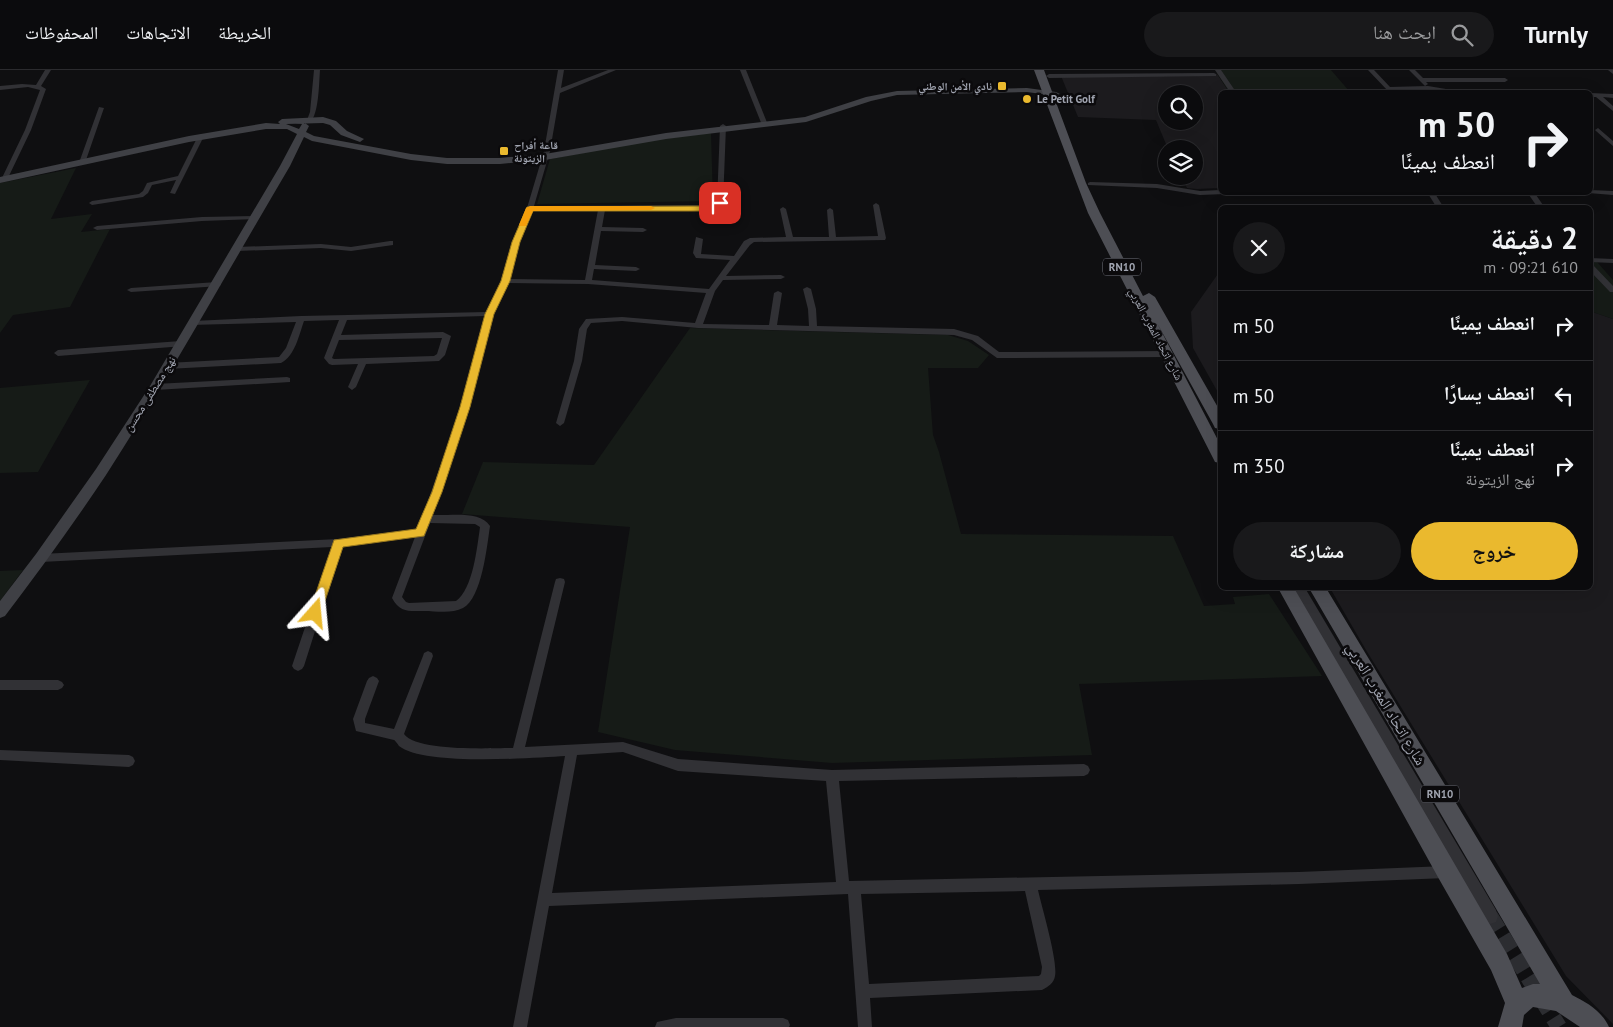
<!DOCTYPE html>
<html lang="ar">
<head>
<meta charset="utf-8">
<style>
  body { margin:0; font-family:"PT Sans","Noto Naskh Arabic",sans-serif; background:#19191b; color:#f1f3f6; direction:rtl; height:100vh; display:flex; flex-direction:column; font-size:19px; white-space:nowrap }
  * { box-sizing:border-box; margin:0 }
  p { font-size:16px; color:#9a9b9d }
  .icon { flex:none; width:28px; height:28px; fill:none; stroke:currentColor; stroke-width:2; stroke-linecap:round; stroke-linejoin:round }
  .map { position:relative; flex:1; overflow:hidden; direction:ltr }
  .sheet { position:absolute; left:1218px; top:135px; width:375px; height:385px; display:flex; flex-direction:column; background:#0b0b0d; border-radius:8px; box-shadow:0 5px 20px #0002,0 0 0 1px #2b2b2e; direction:rtl }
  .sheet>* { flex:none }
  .top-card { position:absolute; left:1218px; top:20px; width:375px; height:105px; border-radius:8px; box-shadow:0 5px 20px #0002,0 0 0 1px #2b2b2e; direction:rtl; background:#0b0b0d; color:#f1f3f6; overflow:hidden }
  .buttons { position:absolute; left:1158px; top:15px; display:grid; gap:10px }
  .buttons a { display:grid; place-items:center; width:45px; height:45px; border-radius:50%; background:#0b0b0d; box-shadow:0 5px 20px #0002,0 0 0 1px #2b2b2e; font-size:25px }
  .pin { position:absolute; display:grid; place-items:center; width:42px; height:42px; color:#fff; margin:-21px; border-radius:10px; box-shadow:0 2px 8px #0006 }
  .me { position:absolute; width:55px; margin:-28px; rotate:18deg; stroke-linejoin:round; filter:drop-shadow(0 0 4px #0008) }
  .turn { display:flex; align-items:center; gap:18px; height:105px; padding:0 15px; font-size:22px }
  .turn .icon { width:65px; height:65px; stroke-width:2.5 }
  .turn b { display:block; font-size:35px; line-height:42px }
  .round { display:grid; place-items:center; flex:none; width:52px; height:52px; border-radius:26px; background:#19191b }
  .overview { display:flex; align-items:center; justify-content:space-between; height:85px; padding:0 15px }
  h1 { font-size:30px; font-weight:700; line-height:38px }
  .action { display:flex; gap:10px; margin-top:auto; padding:10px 15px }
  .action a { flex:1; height:58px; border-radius:30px; background:#eab92e; color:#111; font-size:20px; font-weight:700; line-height:58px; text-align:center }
  .action a+a { background:#19191b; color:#f1f3f6 }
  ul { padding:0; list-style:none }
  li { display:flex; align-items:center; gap:15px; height:70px; padding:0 15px; border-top:1px solid #2b2b2e }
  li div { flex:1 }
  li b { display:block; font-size:19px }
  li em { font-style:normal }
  header { display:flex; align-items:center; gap:30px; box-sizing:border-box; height:70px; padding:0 25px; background:#0b0b0d; border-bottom:1px solid #2b2b2e }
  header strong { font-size:24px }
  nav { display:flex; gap:28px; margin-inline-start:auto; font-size:18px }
  .search { width:350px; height:45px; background:#19191b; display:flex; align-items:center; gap:12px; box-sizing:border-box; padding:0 18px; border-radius:28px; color:#9a9b9d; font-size:19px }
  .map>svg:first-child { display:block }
  .built { fill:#1c1b1e; fill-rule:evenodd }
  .green { fill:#161b17 }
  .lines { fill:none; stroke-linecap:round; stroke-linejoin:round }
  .tertiary-tunnel { stroke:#2c2d31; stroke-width:16; stroke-dasharray:16 8; stroke-linecap:butt }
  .minor { fill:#313135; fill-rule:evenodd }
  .tertiary { fill:#313135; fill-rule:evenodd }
  .secondary { fill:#3f4045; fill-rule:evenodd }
  .primary { fill:#4d4e54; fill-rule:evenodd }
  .route { fill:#eab92e; stroke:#98781e }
  .slow { fill:#f59e0b }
  .poi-dot { fill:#eab92e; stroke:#0b0a0c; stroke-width:2 }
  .labels { text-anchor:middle; stroke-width:5; stroke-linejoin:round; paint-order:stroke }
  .far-poi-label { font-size:11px; font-weight:bold; fill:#a1a5b1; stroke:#0b0a0c; text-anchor:start }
  .shield { fill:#0b0a0c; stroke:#747680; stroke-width:1 }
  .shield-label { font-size:11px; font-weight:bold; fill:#a1a5b1 }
  .far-street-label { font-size:11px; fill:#a1a5b1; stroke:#0b0a0c }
  .street-label { font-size:12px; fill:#a1a5b1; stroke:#0b0a0c }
  .near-street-label { font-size:15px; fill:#a1a5b1; stroke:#0b0a0c }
</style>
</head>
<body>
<header>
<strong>Turnly</strong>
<div class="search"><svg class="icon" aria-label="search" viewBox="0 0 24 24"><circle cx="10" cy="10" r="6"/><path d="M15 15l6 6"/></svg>ابحث هنا</div>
<nav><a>الخريطة</a><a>الاتجاهات</a><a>المحفوظات</a></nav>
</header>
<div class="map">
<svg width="1613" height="957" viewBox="0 0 1613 957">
  <rect width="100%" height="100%" fill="#0f0f11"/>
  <path class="built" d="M1217,4L1229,22H1220V118L1197,119L1187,118L1181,106H1194V79H1168L1156,50L1078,47L1061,6ZM1166,24H1194V51H1166Z
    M1220,201V326L1193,278L1191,242Z
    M1590,241L1613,249V954L1566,906L1366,580L1330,518H1590Z"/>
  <path class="green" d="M1215,0H1331L1350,22H1229Z
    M711,63L713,131L537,134L550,89L652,70Z
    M76,98L51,149L92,144L81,162L110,159L70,237L13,245L0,263V113Z
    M1590,184L1613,210V249L1590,241Z
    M690,258L948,265L968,271L989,285L978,298H928L933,365L939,382L961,464L1173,466L1204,536L1235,534L1233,527L1269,524L1322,606L1079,614L1092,685L832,693L675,680L598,662L630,457L462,444L483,392L594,395Z
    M90,310L38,402L0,403V318Z
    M23,500L0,531V501Z"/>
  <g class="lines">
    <path class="tertiary-tunnel" d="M1490,846L1559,957"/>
    <path class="minor" d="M45,0H51L41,16L46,19L31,60L7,110L2,111L1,110L25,60L40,20L28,17L0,20V16L22,14L36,15Z
      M314,0H320C319,12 319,45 310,52L307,50L310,42Z
      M558,0H564L561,18L608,0H616L560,23L550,81L534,136L715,135L717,133L720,56L723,54L726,56L723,133L719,138L605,140L602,157L643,158L647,160L643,162L601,161L595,195L636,197L640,199L636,201L594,199L592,210L709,219L730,190L696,188L693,183L696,167L703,169L701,184L734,186L744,171L750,168L786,167L780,139L783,137L786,139L793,167H829L827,140L830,138L833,140L836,167L878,166L873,135L876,133L879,135L886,168L885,170L754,172L750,175L726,206L781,205L785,207L781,209L723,210L715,221L703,254L769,255L774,223L778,221L782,223L777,255L809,256L808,239L803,219L807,217L811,219L816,239L817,256L954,259L978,266L999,282L1168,281L1172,284L1168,287L997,288L972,270L954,265L698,258L622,251L591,253L587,259L582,291L564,353L560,356L556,353L574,291L579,259L586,249L622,247L695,253L706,223L588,214L508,213L494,244L469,337L433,445C450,446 480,440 490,456C487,476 482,528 463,538C452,544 436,541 424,541C409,541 400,543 392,528L415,467L342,476L304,596L302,599L298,601L294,599L292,596L332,477L41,492L37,491L36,488L37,485L41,484L338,469L418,459L461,337L485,246L347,250L341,265L443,262L451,266L445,285L439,291L366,294L356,317L352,320L348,317L358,294L332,295L329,294L324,288L339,250L304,251C299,265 295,286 281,293L167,299L163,296L167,293L279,287L286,278L296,252L190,255V251H193L301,246L487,242L501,211L512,172L527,138L544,81ZM533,140H598L585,210L509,209L520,172ZM442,268L437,284L434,286L334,289L332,288L339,270ZM430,453L475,454L480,457C477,478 473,519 456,531L409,533L406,532L402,527Z
      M740,0H746L768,55L767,56L762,55Z
      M1215,0H1221L1236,22H1230Z
      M1368,0H1374L1390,17L1428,16L1446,19L1488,20L1491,22H1444L1428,20L1388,21Z
      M1409,0H1415L1423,8H1505L1508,10L1505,12H1426L1428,14L1425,16Z
      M1608,0H1613V4Z
      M1214,3L1216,4V6L1049,8L1046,6L1049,4Z
      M1590,23L1613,24V28L1603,27L1613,36V41L1596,27H1590Z
      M99,37L104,38L86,90L81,91L80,90Z
      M1598,58L1613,71V76L1596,61L1595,60Z
      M201,64L204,66L175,124L170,123L176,110L152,115L148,123L143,127L92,135L89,133L92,131L139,124L143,121L147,113L178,106L198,66Z
      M1090,112L1157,114L1200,121L1220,120V122H1228L1225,124L1200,125L1157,118L1088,115V113Z
      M1590,120L1613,121V125L1588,123L1590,122Z
      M1427,122H1434L1444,138H1437Z
      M1527,122H1534L1545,138H1538Z
      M254,146L258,148L256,149L202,151L97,160L93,158L97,156L202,147Z
      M390,171H393V175L351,181L321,178L237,181L233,179L237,177L321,174L351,177Z
      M1590,188L1613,189V193L1590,192Z
      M1590,195H1593L1613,216V222H1610L1590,201Z
      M217,212L221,214L220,216L131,222L127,220L131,218Z
      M181,271L184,272V276L58,286L54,283L58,280Z
      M287,307L290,308V312L155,320L151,317L155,314Z
      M560,508L564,509L565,512L525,677L623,672L678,689L832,700L1084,694L1088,696L1090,700L1088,704L1084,706L839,711L849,811L1299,802L1446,796L1451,797L1452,802L1451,807L1446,808L1299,814L1038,820C1042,838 1058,891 1055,906C1054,913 1048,917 1042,920L870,928L872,957H858L848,824L549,836L527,957H513L565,686C532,688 423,696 399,676C399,676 395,670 394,670L356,661L353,649L367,611L369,608L373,606L377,608L379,611L365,649V653L394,659L423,586L424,583L428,581L432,583L433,586L404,664C417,682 491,678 513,678L555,512L556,509ZM623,682L678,701L826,711L836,812L552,823L577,685ZM1025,821L1042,897L1041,904L1039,906L869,914L861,824Z
      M0,610H58L62,612L64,615L62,618L58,620H0Z
      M0,680L129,685L133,687L135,691L133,695L129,697L0,690Z
      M676,948H783L788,950L790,955L789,957H655L657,952Z"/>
    <path class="tertiary" d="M1293,518H1305L1496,840L1498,846L1496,852L1490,854L1484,852Z"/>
    <path class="secondary" d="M1027,18L1056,22L1060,24L1056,26L1027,22L897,25L871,31L806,52L666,69L545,90L500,94H447L411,90L312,71L304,67L290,96C229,199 171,304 106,405C74,453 40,500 5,546L0,548V531L36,484L96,399L150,316L280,96L297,64L287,59H266L189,72L0,113V107L189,66L266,53L280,54L278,52L282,49L323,47L336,51L347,61L364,69L360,72L341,65L330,55L323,53L286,54L299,59L302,54L305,53L309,56L306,62L314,66L411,84L447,88H500L545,84L666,63L805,47L866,27L897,21Z"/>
    <path class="primary" d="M1034,0H1044L1086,113L1100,143L1143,226L1149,223L1155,227L1220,341V359L1215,358L1213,354L1157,253L1220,374V393L1215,392L1213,388L1088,143Z
      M1278,518H1294L1507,884L1522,918L1533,914H1540L1309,518H1326L1572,925C1586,932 1602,941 1609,957H1580L1556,941L1533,937L1524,945L1522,957H1498L1505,933L1491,900L1439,809Z"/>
  </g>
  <path class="route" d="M717,131L724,133L719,139L709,141H533L520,172L510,211L494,244L470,337L442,422L424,466L343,477L321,543L320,547H311L309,543L334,470L416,459L432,422L460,337L485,244L501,211L512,172L527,137L709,136L714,135Z"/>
  <path class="slow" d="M530,136H651L655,138L651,140L533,141L526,156H520L519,155L526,138Z"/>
  <g class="poi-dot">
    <rect x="997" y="11" width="10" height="10" rx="2.5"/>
    <circle cx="1027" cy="29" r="5"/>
    <rect x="499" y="76" width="10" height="10" rx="2.5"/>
  </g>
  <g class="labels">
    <g class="far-poi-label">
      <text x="992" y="20" text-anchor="end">نادي الأمن الوطني</text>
      <text x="1037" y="33">Le Petit Golf</text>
      <text x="514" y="79">قاعة أفراح<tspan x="514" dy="13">الزيتونة</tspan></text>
    </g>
    <g class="shield">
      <rect x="1103" y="188.5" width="38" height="17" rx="4"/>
      <rect x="1421" y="715.5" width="38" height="17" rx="4"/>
    </g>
    <g class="shield-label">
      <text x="1122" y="201">RN10</text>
      <text x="1440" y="728">RN10</text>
    </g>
    <g class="far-street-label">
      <text transform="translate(1156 264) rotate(62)" y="4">شارع اتحاد المغرب العربي</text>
    </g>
    <g class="street-label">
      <text transform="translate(150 324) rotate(-58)" y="4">نهج مصطفى محسن</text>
    </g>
    <g class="near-street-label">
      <text transform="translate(1386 634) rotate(59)" y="5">شارع اتحاد المغرب العربي</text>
    </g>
  </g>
</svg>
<div class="buttons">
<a><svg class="icon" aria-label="search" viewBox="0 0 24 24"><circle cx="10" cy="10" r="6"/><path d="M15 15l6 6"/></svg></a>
<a><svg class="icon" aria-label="layers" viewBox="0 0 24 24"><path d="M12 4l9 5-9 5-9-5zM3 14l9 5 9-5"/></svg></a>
</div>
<div class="pin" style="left:720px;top:133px;background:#d93025"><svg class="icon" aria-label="arrive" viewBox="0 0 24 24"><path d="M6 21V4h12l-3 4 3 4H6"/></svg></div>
<svg class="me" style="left:315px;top:543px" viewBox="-20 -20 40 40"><path d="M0-17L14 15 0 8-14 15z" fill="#eab92e" stroke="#fff" stroke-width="4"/></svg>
<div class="top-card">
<div class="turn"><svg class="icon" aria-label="right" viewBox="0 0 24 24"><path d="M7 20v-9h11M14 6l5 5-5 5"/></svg><div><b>50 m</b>انعطف يمينًا</div></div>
</div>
<section class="sheet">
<div class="overview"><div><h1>2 دقيقة</h1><p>610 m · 09:21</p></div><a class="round"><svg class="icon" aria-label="close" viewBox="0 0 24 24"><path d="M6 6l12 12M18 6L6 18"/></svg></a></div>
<ul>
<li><svg class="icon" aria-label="right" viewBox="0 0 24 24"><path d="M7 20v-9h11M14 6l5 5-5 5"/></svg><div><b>انعطف يمينًا</b></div><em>50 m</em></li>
<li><svg class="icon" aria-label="left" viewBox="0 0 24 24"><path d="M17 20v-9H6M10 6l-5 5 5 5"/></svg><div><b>انعطف يسارًا</b></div><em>50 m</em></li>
<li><svg class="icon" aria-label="right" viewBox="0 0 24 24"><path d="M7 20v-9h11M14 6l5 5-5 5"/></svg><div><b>انعطف يمينًا</b><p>نهج الزيتونة</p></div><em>350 m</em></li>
</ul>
<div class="action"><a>خروج</a><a>مشاركة</a></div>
</section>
</div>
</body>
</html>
